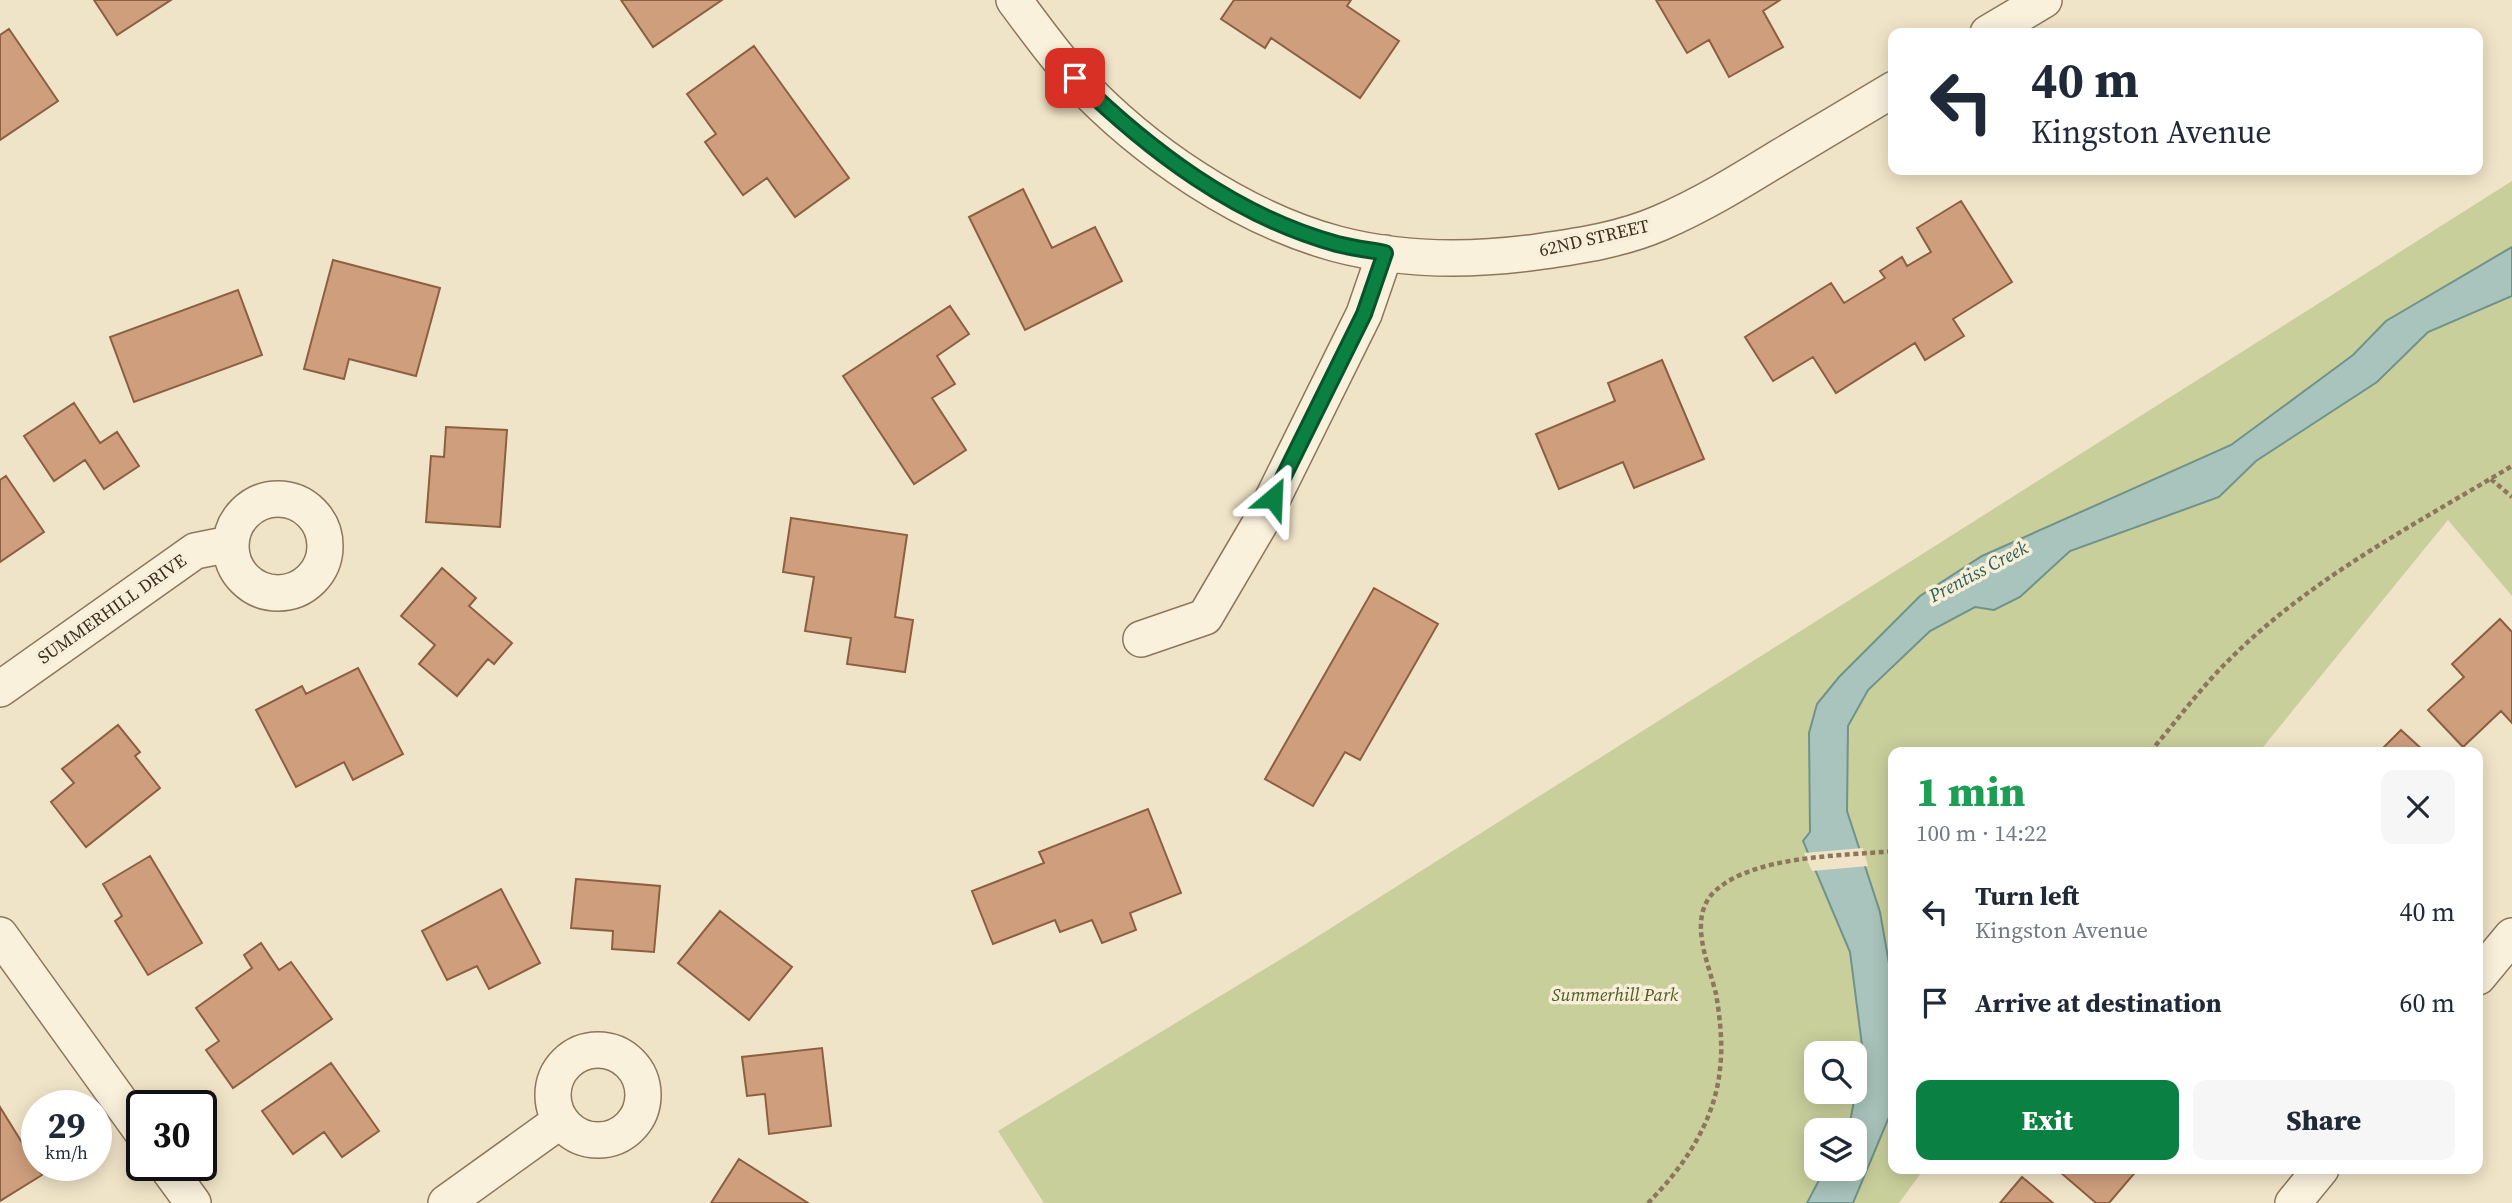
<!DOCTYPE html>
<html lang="en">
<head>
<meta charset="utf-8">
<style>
  body { margin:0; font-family:"Source Serif 4",serif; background:#f6f6f7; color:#1f2937; height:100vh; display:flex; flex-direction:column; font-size:26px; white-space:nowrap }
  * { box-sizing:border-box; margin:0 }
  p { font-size:23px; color:#747a83 }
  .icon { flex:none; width:38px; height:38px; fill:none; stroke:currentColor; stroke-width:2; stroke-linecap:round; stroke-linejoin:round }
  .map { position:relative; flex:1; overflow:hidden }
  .drawer { position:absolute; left:1888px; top:747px; width:595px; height:427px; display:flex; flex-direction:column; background:#fff; border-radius:14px; box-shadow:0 4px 18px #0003 }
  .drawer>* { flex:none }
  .hud { position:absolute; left:1888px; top:28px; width:595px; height:147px; border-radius:14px; box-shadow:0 4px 18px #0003; background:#fff; color:#1f2937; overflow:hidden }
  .controls { position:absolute; left:1804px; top:1041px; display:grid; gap:14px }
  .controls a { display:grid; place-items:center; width:63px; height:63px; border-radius:14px; background:#fff; box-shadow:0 4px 18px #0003; font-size:35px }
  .speed { position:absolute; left:21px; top:1090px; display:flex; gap:14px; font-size:35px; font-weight:700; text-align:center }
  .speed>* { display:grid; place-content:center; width:91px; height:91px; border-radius:50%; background:#fff; box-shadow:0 4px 18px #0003; line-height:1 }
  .speed small { font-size:18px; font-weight:400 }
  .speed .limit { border:4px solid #111; border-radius:10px; background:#fff; color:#111 }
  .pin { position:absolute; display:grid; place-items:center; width:60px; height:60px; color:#fff; margin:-30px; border-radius:14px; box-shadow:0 4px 10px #0006 }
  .me { position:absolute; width:77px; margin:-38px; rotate:26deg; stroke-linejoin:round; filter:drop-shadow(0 0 5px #0008) }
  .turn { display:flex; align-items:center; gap:24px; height:147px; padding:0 28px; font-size:32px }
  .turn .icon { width:91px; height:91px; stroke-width:2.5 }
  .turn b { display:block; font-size:49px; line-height:60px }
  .round { display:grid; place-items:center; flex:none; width:74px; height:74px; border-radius:14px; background:#f6f6f7 }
  .overview { display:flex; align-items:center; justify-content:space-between; height:119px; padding:0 28px }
  h1 { font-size:42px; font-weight:800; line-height:52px; color:#1e9e55 }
  .primary-button { display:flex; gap:14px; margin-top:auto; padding:14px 28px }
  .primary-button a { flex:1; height:80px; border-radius:14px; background:#0b8043; color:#fff; font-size:28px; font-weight:800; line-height:80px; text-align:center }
  .primary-button a+a { background:#f6f6f7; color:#1f2937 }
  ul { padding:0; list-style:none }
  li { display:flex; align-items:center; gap:21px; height:91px; padding:0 28px }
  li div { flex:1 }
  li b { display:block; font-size:26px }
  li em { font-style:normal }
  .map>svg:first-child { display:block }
  .green { fill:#c9cf9b; fill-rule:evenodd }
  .water { fill:#a9c4bc; stroke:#6f938a; stroke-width:2 }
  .pier { fill:#f0e4c8 }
  .building { fill:#cf9f7d; stroke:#8d5f41; stroke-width:2 }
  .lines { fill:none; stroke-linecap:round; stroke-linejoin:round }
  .street-casing { stroke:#8d765c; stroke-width:38 }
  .path { stroke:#8d765c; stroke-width:4.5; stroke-dasharray:5 3.5; stroke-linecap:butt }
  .street { stroke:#faf1dc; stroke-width:35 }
  .route-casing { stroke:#07532c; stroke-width:18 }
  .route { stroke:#0b8043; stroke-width:12 }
  .labels { text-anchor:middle; stroke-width:7; stroke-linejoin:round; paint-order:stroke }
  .street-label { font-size:18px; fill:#3d2e20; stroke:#f7eed8 }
  .park-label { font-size:18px; font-style:italic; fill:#4d5a26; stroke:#f7eed8 }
  .water-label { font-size:19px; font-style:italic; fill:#2f5d5a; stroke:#f7eed8 }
</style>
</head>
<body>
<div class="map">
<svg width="2512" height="1203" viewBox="0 0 2512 1203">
  <rect width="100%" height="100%" fill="#f0e4c8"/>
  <path class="green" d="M2512,181V596L2448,520L2259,752H1894V1169H1924L1899,1203H1044L998,1131L1304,945ZM1816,1054H1855V1092H1816ZM1816,1130H1855V1169H1816Z"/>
  <path class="water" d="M2512,247V296L2428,332L2377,382L2256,461L2219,497L2070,551L2020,597L1994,610L1975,607L1930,631L1868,690L1848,726L1847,811L1880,912L1893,986L1894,1084L1889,1117L1853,1203H1807L1825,1169H1855V1130H1846L1850,1122L1863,1053L1850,952L1803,841L1810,832L1809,733L1817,704L1839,677L1920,596L1982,556L2231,445L2353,355L2386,321Z"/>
  <path class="pier" d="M1863,848L1868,866L1812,871L1804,853Z"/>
  <path class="building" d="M94,0H171L117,35Z
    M621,0H722L653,47Z
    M1234,0H1351L1347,6L1399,41L1360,98L1271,38L1265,48L1221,19Z
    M1656,0H1780L1763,11L1783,47L1729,77L1709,40L1687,53Z
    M9,29L58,101L0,140V35Z
    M754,46L849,178L795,217L767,178L743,195L705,142L716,134L687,94Z
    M1023,189L1052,248L1095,227L1122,281L1025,330L969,217Z
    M1961,201L2012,282L1953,319L1964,336L1925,360L1915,343L1836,393L1813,357L1773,381L1745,337L1831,283L1844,303L1885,278L1880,271L1902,257L1907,266L1931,252L1917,228Z
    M333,260L440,288L416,376L349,359L344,379L304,369Z
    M238,290L262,355L134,402L110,337Z
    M950,306L969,334L937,356L955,384L932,398L966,450L914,484L843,376Z
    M1662,360L1704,459L1634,488L1623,462L1559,489L1536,434L1615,401L1608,383Z
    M74,403L100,443L117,432L139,466L104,489L85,460L54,481L24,436Z
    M446,427L507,430L500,527L426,522L431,456L444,457Z
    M6,476L44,532L0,562V480Z
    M791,518L907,535L895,617L913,620L905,672L847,664L851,638L805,631L814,577L783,572Z
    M442,568L476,598L469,606L512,643L494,664L488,659L457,696L419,664L435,645L401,616Z
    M1374,588L1438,624L1360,760L1345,752L1313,806L1265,779Z
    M2500,619L2512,632V723L2501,711L2463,747L2428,710L2464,677L2452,664Z
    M358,668L403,754L353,780L344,762L296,787L256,710L302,686L306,694Z
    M118,725L140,752L135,756L160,788L86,847L51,802L74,783L62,769Z
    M2401,730L2425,752H2379Z
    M1148,809L1181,893L1130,913L1136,930L1102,943L1092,920L1060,932L1055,920L993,944L972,891L1044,863L1039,852Z
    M150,856L202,943L148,975L115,921L122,916L103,884Z
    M576,879L660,886L654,952L612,949L613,931L571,928Z
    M501,889L540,963L489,989L477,966L447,980L422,931Z
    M720,911L792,967L749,1020L678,963Z
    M261,943L279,970L291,962L332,1019L233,1088L206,1050L219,1041L196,1008L252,968L244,955Z
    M822,1048L831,1126L769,1134L765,1094L747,1096L742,1057Z
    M331,1063L379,1131L342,1157L324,1132L293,1154L262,1111Z
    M0,1107L42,1175L0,1201Z
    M739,1159L808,1203H711Z
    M2063,1169H2138L2109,1203H2096L2060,1172Z
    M2022,1177L2053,1203H2000Z"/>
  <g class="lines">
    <defs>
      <path id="street" d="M1014,0C1034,27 1054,55 1076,79C1143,151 1241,218 1337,244C1402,261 1471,261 1537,252C1578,246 1621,240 1660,223C1702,205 1741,181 1780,157C1818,134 1856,112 1894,89
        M1988,33L2044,0
        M231 546a47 47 0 1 1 94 0a47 47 0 1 1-94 0Z
        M1141,639L1205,617L1262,520L1364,314L1385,253
        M0,689L195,551L230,544
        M0,935L142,1132
        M2478,977L2512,936
        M553 1095a45 45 0 1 1 90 0a45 45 0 1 1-90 0Z
        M166,1166L193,1203
        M446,1203L560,1121
        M2293,1203L2321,1169"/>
    </defs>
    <use href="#street" class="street-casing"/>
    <path class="path" d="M2491,479L2512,497
      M2150,752C2176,722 2201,687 2230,659C2311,578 2414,525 2512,466
      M1648,1203C1684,1167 1715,1121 1720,1069C1723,1045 1720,1017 1716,994C1709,964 1687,919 1714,892C1752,855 1843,856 1894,851"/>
    <use href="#street" class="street"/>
  </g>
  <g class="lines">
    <defs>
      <path id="route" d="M1075,78C1149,150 1235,216 1337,244C1353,248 1369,250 1385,253L1364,314L1273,498"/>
    </defs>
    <use href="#route" class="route-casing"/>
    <use href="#route" class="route"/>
  </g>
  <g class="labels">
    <g class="street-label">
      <text transform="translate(1594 238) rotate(-13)" y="6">62ND STREET</text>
      <text transform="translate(112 609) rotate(-35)" y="6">SUMMERHILL DRIVE</text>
    </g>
    <g class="park-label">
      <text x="1615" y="1001">Summerhill Park</text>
    </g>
    <g class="water-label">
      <text transform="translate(1978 571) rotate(-28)" y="7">Prentiss Creek</text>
    </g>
  </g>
</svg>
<div class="controls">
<a><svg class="icon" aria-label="search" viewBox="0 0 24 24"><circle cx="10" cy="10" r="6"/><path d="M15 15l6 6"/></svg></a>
<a><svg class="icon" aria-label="layers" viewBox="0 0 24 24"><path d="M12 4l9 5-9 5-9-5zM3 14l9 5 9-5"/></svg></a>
</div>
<div class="speed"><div>29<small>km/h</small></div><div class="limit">30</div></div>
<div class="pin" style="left:1075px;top:78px;background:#d93025"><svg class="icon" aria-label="arrive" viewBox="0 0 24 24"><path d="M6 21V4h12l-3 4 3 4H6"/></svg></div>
<svg class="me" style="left:1273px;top:498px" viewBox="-20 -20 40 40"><path d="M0-17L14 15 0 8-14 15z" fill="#0b8043" stroke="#fff" stroke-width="4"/></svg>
<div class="hud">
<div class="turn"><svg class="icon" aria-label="left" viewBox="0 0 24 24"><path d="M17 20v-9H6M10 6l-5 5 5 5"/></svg><div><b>40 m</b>Kingston Avenue</div></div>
</div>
<section class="drawer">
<div class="overview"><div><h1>1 min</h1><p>100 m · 14:22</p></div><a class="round"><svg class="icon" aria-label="close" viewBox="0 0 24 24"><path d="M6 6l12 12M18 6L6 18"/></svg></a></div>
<ul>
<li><svg class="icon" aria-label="left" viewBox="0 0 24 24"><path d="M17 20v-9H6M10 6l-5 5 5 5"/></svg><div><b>Turn left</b><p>Kingston Avenue</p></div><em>40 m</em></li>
<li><svg class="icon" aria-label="arrive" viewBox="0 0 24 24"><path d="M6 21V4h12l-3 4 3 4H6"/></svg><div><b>Arrive at destination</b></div><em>60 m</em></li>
</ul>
<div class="primary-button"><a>Exit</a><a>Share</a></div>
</section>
</div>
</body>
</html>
